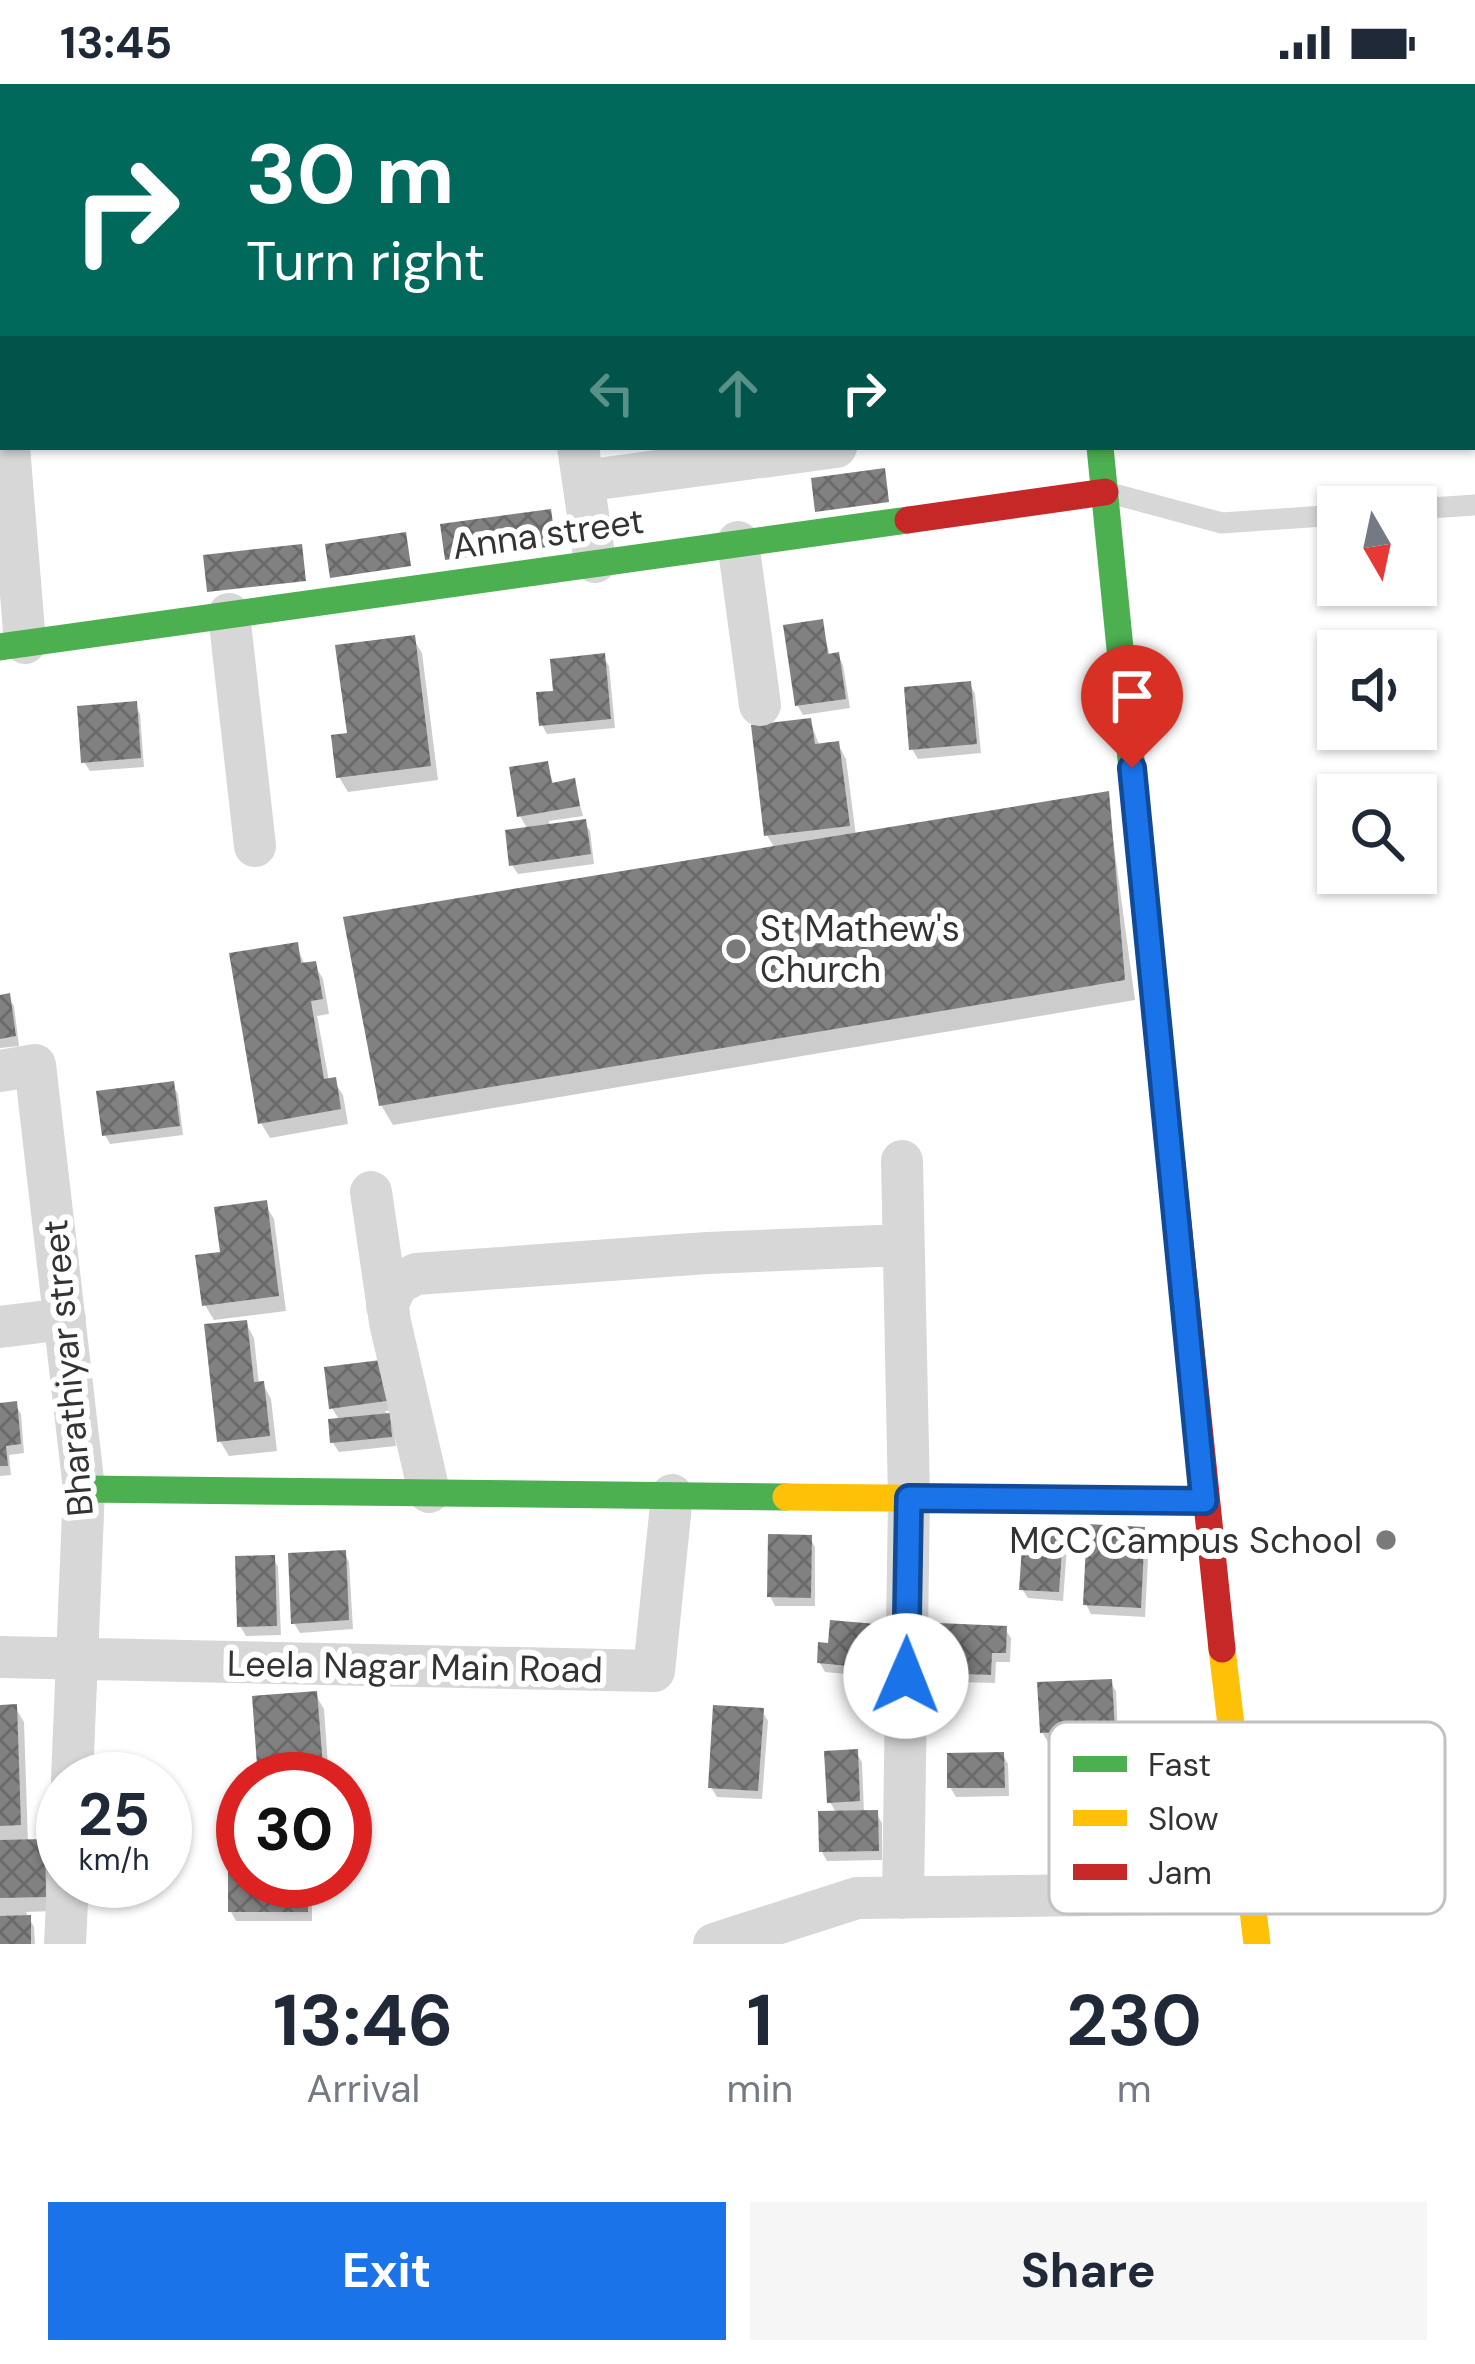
<!DOCTYPE html>
<html lang="en">
<head>
<meta charset="utf-8">
<style>
  body { margin:0; font-family:"DM Sans",sans-serif; background:#f6f6f7; color:#1f2937; height:100vh; display:flex; flex-direction:column; font-size:45px; white-space:nowrap }
  * { box-sizing:border-box; margin:0 }
  p { font-size:39px; color:#747a83 }
  .icon { flex:none; width:66px; height:66px; fill:none; stroke:currentColor; stroke-width:2; stroke-linecap:round; stroke-linejoin:round }
  .map { position:relative; height:1860px; overflow:hidden }
  .details { display:flex; flex-direction:column; background:#fff; flex:1 }
  .details>* { flex:none }
  .banner { position:absolute; left:0px; top:0px; width:1476px; height:366px; box-shadow:0 3px 9px #0004; background:#00695c; color:#fff; overflow:hidden }
  .needle { width:78px; rotate:171deg }
  .controls { position:absolute; left:1317px; top:402px; display:grid; gap:24px }
  .controls a { display:grid; place-items:center; width:120px; height:120px; border-radius:0px; background:#fff; box-shadow:0 3px 9px #0004; font-size:60px }
  .speed { position:absolute; left:36px; top:1668px; display:flex; gap:24px; font-size:60px; font-weight:700; text-align:center }
  .speed>* { display:grid; place-content:center; width:156px; height:156px; border-radius:50%; background:#fff; box-shadow:0 3px 9px #0004; line-height:1 }
  .speed small { font-size:30px; font-weight:400 }
  .speed .limit { border:18px solid #d22; background:#fff; color:#111 }
  .pin { position:absolute; display:grid; place-items:center; width:102px; height:102px; color:#fff; margin:-123px -51px; border-radius:50% 50% 50% 0; rotate:-45deg; box-shadow:0 0 12px #0007 }
  .pin .icon { rotate:45deg }
  .me { position:absolute; width:132px; margin:-66px; rotate:1deg; stroke-linejoin:round; filter:drop-shadow(0 0 9px #0008) }
  .turn { display:flex; align-items:center; gap:42px; height:252px; padding:0 48px; font-size:54px }
  .turn .icon { width:156px; height:156px; stroke-width:2.5 }
  .turn b { display:block; font-size:84px; line-height:102px }
  .lanes { display:flex; align-items:center; height:114px; padding:0 48px; background:#0003; justify-content:center; gap:60px; direction:ltr }
  .lanes .off { opacity:.35 }
  .eta { display:flex; justify-content:space-evenly; align-items:center; height:204px; text-align:center }
  .eta b { font-size:72px; font-weight:700; line-height:84px }
  .action { display:flex; gap:24px; margin-top:auto; padding:24px 48px }
  .action a { flex:1; height:138px; border-radius:0px; background:#1a73e8; color:#fff; font-size:48px; font-weight:700; line-height:138px; text-align:center }
  .action a+a { background:#f6f6f7; color:#1f2937 }
  .status { display:flex; justify-content:space-between; align-items:center; height:84px; padding:0 60px; background:#fff; direction:ltr }
  .status svg { height:33px; fill:currentColor }
  .map>svg:first-child { display:block }
  .shadow { fill:#0003 }
  .building { fill:url(#building-cross-hatch) }
  .lines { fill:none; stroke-linecap:round; stroke-linejoin:round }
  .lane { stroke:#d7d7d7; stroke-width:21 }
  .street { stroke:#d7d7d7; stroke-width:42 }
  .fast { stroke:#4caf50; stroke-width:27 }
  .slow { stroke:#ffc107; stroke-width:27 }
  .jam { stroke:#c62828; stroke-width:27 }
  .route-casing { stroke:#114b97; stroke-width:30 }
  .route { stroke:#1a73e8; stroke-width:21 }
  .poi-dot { fill:#7a7a7a; stroke:#fff; stroke-width:4.5 }
  .labels { text-anchor:middle; stroke-width:12; stroke-linejoin:round; paint-order:stroke }
  .street-label { font-size:36px; fill:#333; stroke:#fff }
  .poi-label { font-size:36px; fill:#333; stroke:#fff; text-anchor:start }
  .key { fill:#fff; stroke:#c2c2c2; stroke-width:3 }
  .key-label { font-size:33px; fill:#333 }
</style>
</head>
<body>
<div class="status"><b>13:45</b><svg viewBox="0 0 49 12"><path d="M0 12V9h3v3zM5 12V6h3v6zM10 12V3h3v9zM15 12V0h3v12zM26 1h20v11H26zM47 4h2v5h-2z"/></svg></div>
<div class="map">
<svg width="1475" height="1860" viewBox="0 0 1475 1860">
  <defs>
    <pattern id="building-cross-hatch" width="8" height="8" patternUnits="userSpaceOnUse" patternTransform="scale(3)"><rect width="8" height="8" fill="#818181"/><path d="M0 0l8 8M0 8l8-8" fill="none" stroke="#6a6a6a"/></pattern>
  </defs>
  <rect width="100%" height="100%" fill="#fff"/>
  <path class="shadow" d="M20,0H134L108,3Z
    M328,0H423L424,3H329Z
    M677,0H776L777,3H678Z
    M821,538L830,572H838L843,581L850,624L803,631L797,621Z
    M413,554L422,569L438,696L348,708L339,693L350,652Z
    M603,572L609,582L615,644L547,650L542,641Z
    M970,600L975,610L981,669L918,675L912,665Z
    M135,620L140,630L144,683L90,687L84,678Z
    M810,637L820,663L838,660L846,675L856,752L1107,710L1135,916L393,1041L381,1021L775,765L767,751Z
    M546,680L554,701L574,698L583,732L549,737L550,743L584,738L590,747L594,780L518,790L512,781L528,746L520,732Z
    M296,861L305,881L314,880L323,895L329,930L317,932L329,997H334L343,1011L348,1040L270,1054L261,1039Z
    M8,913L14,922L19,962L0,964V914Z
    M173,1001L178,1010L183,1051L110,1060L105,1051Z
    M265,1120L274,1135L286,1227L214,1236L205,1221L223,1170Z
    M246,1239L254,1254L259,1301L263,1300L271,1315L277,1367L229,1372L220,1357Z
    M387,1278L397,1326L385,1327L393,1341L396,1362L339,1368L333,1359L340,1337L332,1324Z
    M15,1320L21,1330L24,1369L9,1371L11,1391L0,1392V1322Z
    M1143,1446L1149,1456L1145,1533L1091,1530L1086,1520Z
    M810,1454L815,1463V1522H775L770,1512Z
    M1061,1454L1067,1463L1063,1517L1028,1514L1022,1505Z
    M344,1469L349,1478L353,1545L300,1549L294,1539Z
    M273,1474L278,1483L281,1551L246,1552L240,1542Z
    M918,1541L1005,1545L1011,1554L1010,1578H996L995,1599L922,1597Z
    M885,1543L890,1553L886,1594L825,1588L820,1579Z
    M1110,1598L1116,1607L1118,1655L1048,1658L1042,1648Z
    M315,1610L324,1625L329,1695H261Z
    M15,1623L24,1638L28,1759H43L52,1774L53,1827L26,1828L34,1843L35,1860H0V1624Z
    M762,1627L768,1637L762,1715L717,1713L711,1703Z
    M856,1669L862,1678L864,1729H876L882,1739V1776L827,1777L822,1768L837,1730L830,1718Z
    M1003,1671L1008,1680L1009,1712L956,1713L950,1703Z
    M243,1779V1797H312V1837H236L231,1828Z"/>
  <path class="building" d="M885,384L889,418L815,428L811,394Z
    M551,425L556,462L445,476L440,440Z
    M406,448L411,482L330,494L325,460Z
    M302,460L306,497L207,508L203,471Z
    M823,535L828,570L839,568L846,615L795,622L783,541Z
    M415,551L431,682L336,694L331,651L347,649L335,561Z
    M605,569L611,635L539,642L536,608L553,607L550,575Z
    M971,597L977,660L909,666L904,603Z
    M137,617L141,674L81,679L77,622Z
    M811,634L815,660L839,657L850,742L764,752L751,641Z
    M548,677L552,699L575,694L580,722L517,733L509,683Z
    M1109,707L1125,896L379,1022L343,833Z
    M586,735L591,770L509,782L505,746Z
    M298,858L301,879L316,877L323,915L311,917L324,995L336,993L341,1025L258,1040L229,869Z
    M10,909L16,952L0,955V911Z
    M174,997L180,1042L102,1052L96,1007Z
    M267,1116L279,1212L202,1222L195,1171L220,1168L214,1123Z
    M247,1236L254,1298L264,1297L270,1352L217,1358L204,1240Z
    M389,1275L393,1316L329,1325L324,1283Z
    M17,1317L21,1360L6,1362L8,1382H0V1319Z
    M390,1329L392,1353L330,1359L328,1335Z
    M1087,1440L1145,1443L1141,1524L1083,1521Z
    M1023,1448L1063,1451L1059,1508L1019,1506Z
    M768,1450L812,1451L811,1514L767,1513Z
    M346,1466L349,1536L291,1540L288,1469Z
    M275,1471L277,1542L237,1543L235,1472Z
    M830,1536L887,1541L882,1585L817,1579L818,1558L828,1559Z
    M915,1538L1007,1542L1006,1569H992L991,1591L913,1588Z
    M1112,1595L1115,1646L1040,1649L1037,1598Z
    M317,1607L324,1695H258L252,1612Z
    M17,1620L21,1741L0,1742V1621Z
    M713,1621L764,1624L758,1707L708,1704Z
    M858,1665L860,1717L827,1719L824,1667Z
    M1004,1668L1005,1704H947V1669Z
    M878,1726L879,1767L819,1768L818,1727Z
    M45,1755L46,1813L0,1814V1756Z
    M228,1776H243V1797H308V1828H228Z
    M31,1831V1860H0V1832Z"/>
  <g class="lines">
    <path class="lane" d="M1106,408L1222,439L1338,431
      M1416,425L1475,421"/>
    <path class="street" d="M13,0H25
      M524,0L525,3
      M0,251L3,287
      M9,363L25,559
      M578,363L595,478
      M583,397L836,363
      M738,458L760,621
      M229,530L255,762
      M0,987L35,981L84,1405L72,1695
      M902,1077L909,1414L903,1814
      M371,1108L390,1238L429,1408
      M387,1222L397,1200L416,1190L707,1169L903,1161
      M0,1243L65,1235
      M0,1573L654,1587L672,1411
      M65,1860L68,1797
      M714,1860L857,1814L1251,1809"/>
    <path class="fast" d="M1100,363L1155,917
      M0,563L908,436
      M84,1405L786,1413"/>
    <path class="slow" d="M1059,0L1060,3
      M786,1413L1204,1417
      M1222,1565L1257,1860"/>
    <path class="jam" d="M908,436L1105,408
      M1155,917L1222,1565"/>
  </g>
  <g class="lines">
    <defs>
      <path id="route" d="M906,1592L909,1414L1204,1417L1132,684"/>
    </defs>
    <use href="#route" class="route-casing"/>
    <use href="#route" class="route"/>
  </g>
  <g class="poi-dot">
    <circle cx="736" cy="865" r="12"/>
    <circle cx="1386" cy="1456" r="12"/>
  </g>
  <g class="labels">
    <g class="street-label">
      <text transform="translate(548 449) rotate(-8)" y="13">Anna street</text>
      <text transform="translate(67 1284) rotate(-95)" y="13">Bharathiyar street</text>
      <text transform="translate(415 1582) rotate(1)" y="13">Leela Nagar Main Road</text>
    </g>
    <g class="poi-label">
      <text x="760" y="857">St Mathew's<tspan x="760" dy="41">Church</tspan></text>
      <text x="1362" y="1469" text-anchor="end">MCC Campus School</text>
    </g>
  </g>
  <rect x="1049" y="1638" width="396" height="192" rx="18" class="key"/>
  <rect x="1073" y="1672" width="54" height="16" fill="#4caf50"/>
  <rect x="1073" y="1726" width="54" height="16" fill="#ffc107"/>
  <rect x="1073" y="1780" width="54" height="16" fill="#c62828"/>
  <g class="key-label">
    <text x="1148" y="1692">Fast</text>
    <text x="1148" y="1746">Slow</text>
    <text x="1148" y="1800">Jam</text>
  </g>
</svg>
<div class="controls">
<a><svg class="needle" viewBox="-14 -14 28 28"><path d="M0-13l5 13h-10z" fill="#e53935"/><path d="M0 13l5-13h-10z" fill="#747a83"/></svg></a>
<a><svg class="icon" aria-label="sound" viewBox="0 0 24 24"><path d="M4 9h4l5-4v14l-5-4H4zM17 9q2 3 0 6"/></svg></a>
<a><svg class="icon" aria-label="search" viewBox="0 0 24 24"><circle cx="10" cy="10" r="6"/><path d="M15 15l6 6"/></svg></a>
</div>
<div class="speed"><div>25<small>km/h</small></div><div class="limit">30</div></div>
<div class="pin" style="left:1132px;top:684px;background:#d93025"><svg class="icon" aria-label="arrive" viewBox="0 0 24 24"><path d="M6 21V4h12l-3 4 3 4H6"/></svg></div>
<svg class="me" style="left:906px;top:1592px" viewBox="-20 -20 40 40"><circle r="19" fill="#fff"/><path d="M0-13L10 11 0 6-10 11z" fill="#1a73e8"/></svg>
<div class="banner">
<div class="turn"><svg class="icon" aria-label="right" viewBox="0 0 24 24"><path d="M7 20v-9h11M14 6l5 5-5 5"/></svg><div><b>30 m</b>Turn right</div></div>
<div class="lanes"><svg class="icon off" aria-label="left" viewBox="0 0 24 24"><path d="M17 20v-9H6M10 6l-5 5 5 5"/></svg><svg class="icon off" aria-label="ahead" viewBox="0 0 24 24"><path d="M12 20V5M6 11l6-6 6 6"/></svg><svg class="icon" aria-label="right" viewBox="0 0 24 24"><path d="M7 20v-9h11M14 6l5 5-5 5"/></svg></div>
</div>
</div>
<section class="details">
<div class="eta">
<div><b>13:46</b><p>Arrival</p></div>
<div><b>1</b><p>min</p></div>
<div><b>230</b><p>m</p></div>
</div>
<div class="action"><a>Exit</a><a>Share</a></div>
</section>
</body>
</html>
